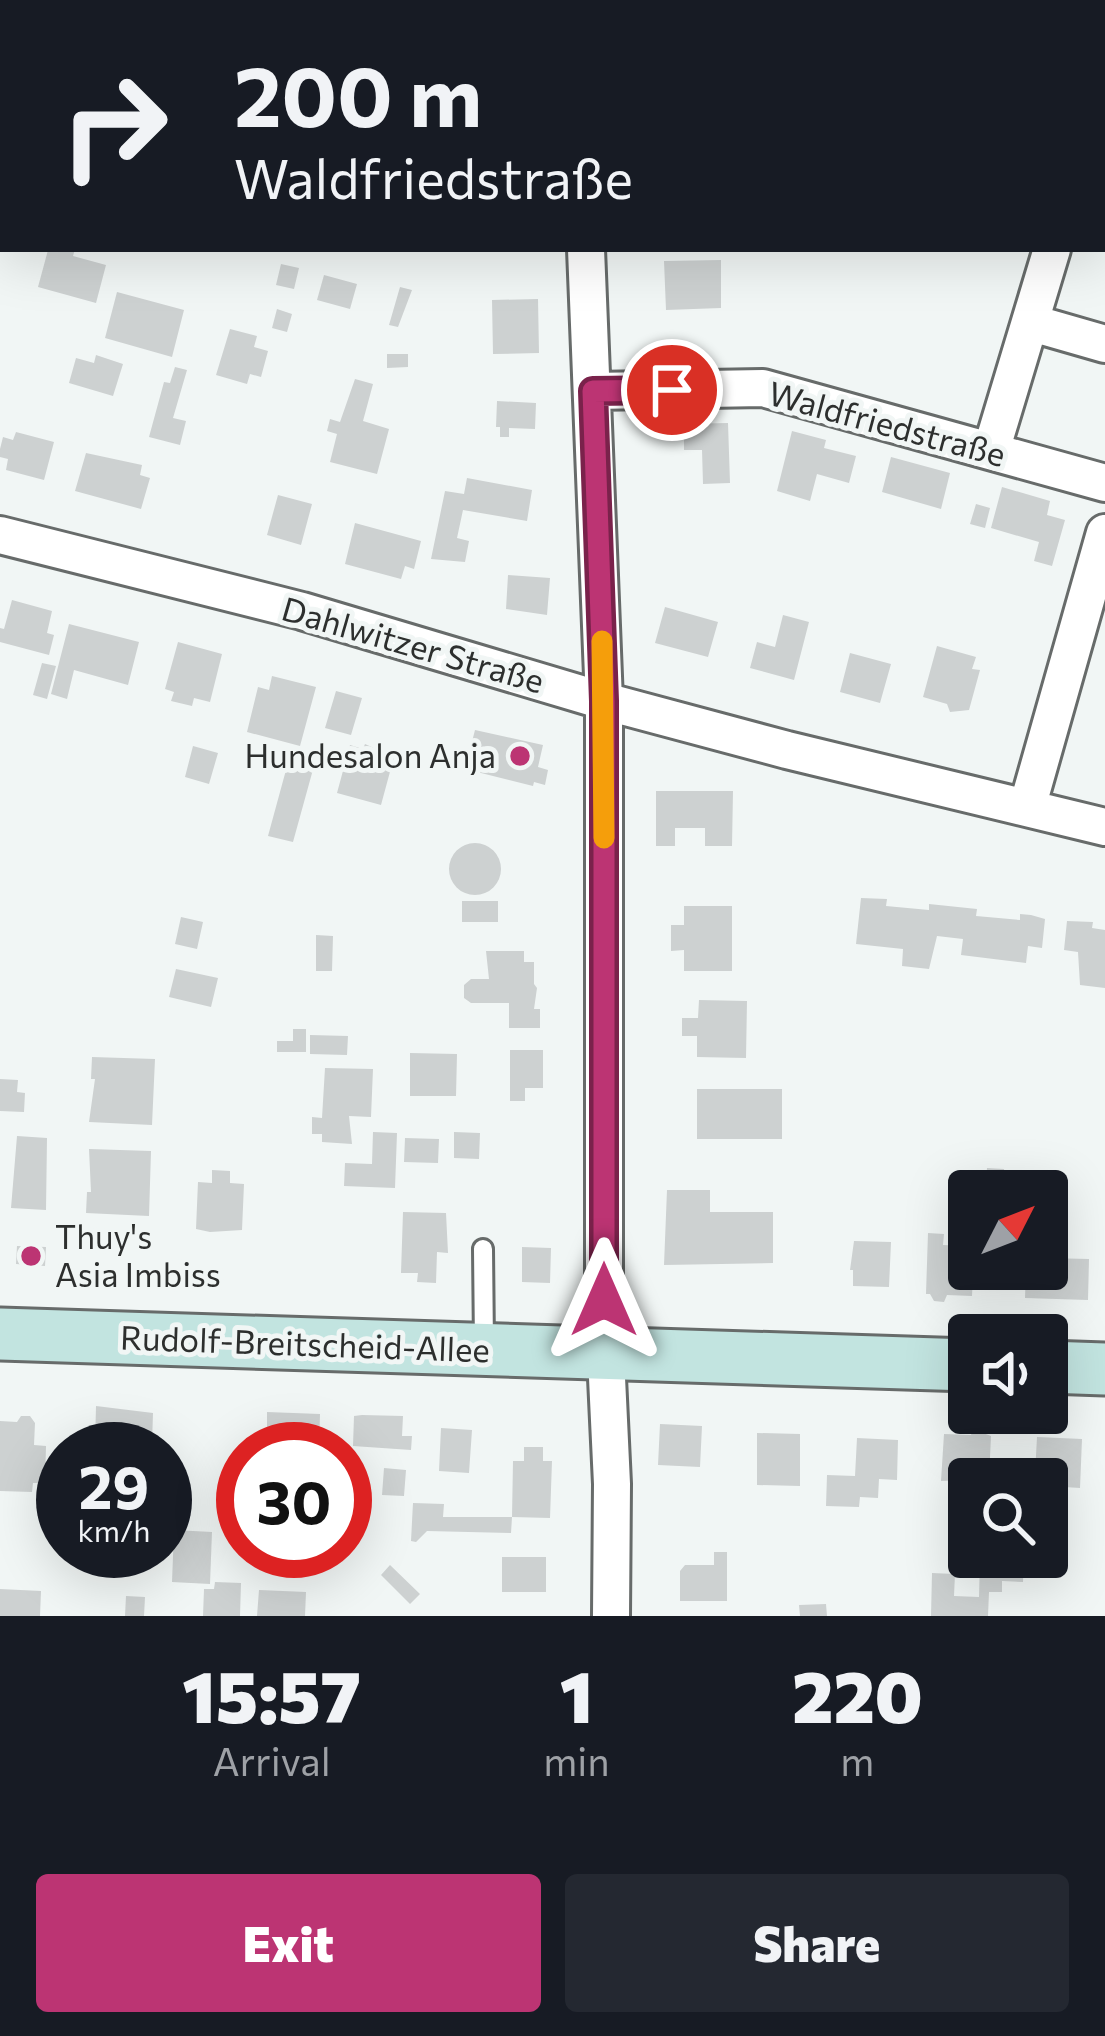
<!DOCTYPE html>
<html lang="en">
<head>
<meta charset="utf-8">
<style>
  body { margin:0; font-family:Commissioner,sans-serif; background:#242831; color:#f1f3f6; height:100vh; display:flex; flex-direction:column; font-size:45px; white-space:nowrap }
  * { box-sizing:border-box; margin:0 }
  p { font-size:39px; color:#9ea1a6 }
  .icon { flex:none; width:66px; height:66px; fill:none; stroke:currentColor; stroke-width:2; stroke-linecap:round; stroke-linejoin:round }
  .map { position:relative; height:1616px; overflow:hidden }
  .side { display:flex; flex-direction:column; background:#171b24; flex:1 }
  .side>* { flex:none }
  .banner { position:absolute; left:0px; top:0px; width:1107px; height:252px; box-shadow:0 12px 48px #0002; background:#171b24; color:#f1f3f6; overflow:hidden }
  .needle { width:78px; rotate:48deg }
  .tools { position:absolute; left:948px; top:1170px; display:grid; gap:24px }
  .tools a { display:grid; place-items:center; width:120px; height:120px; border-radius:12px; background:#171b24; box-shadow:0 12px 48px #0002; font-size:60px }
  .speed { position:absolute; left:36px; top:1422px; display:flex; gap:24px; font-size:60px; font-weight:700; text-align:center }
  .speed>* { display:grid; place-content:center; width:156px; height:156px; border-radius:50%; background:#171b24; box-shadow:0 12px 48px #0002; line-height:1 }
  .speed small { font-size:30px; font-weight:400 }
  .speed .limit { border:18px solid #d22; background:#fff; color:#111 }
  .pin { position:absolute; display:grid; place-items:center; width:102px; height:102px; color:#fff; margin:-51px; border:6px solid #fff; border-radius:50%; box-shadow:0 3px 12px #0007 }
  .me { position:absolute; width:132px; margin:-66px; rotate:0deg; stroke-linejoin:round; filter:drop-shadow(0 0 9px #0008) }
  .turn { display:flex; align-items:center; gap:42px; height:252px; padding:0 36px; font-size:54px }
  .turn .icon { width:156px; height:156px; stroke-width:2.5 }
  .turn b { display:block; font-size:84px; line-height:102px }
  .eta { display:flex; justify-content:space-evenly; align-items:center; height:204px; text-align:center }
  .eta b { font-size:72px; font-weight:800; line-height:84px }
  .cta { display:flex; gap:24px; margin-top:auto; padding:24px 36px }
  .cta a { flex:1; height:138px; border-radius:12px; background:#bc3473; color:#fff; font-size:48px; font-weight:800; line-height:138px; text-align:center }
  .cta a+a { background:#242831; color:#f1f3f6 }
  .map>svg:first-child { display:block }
  .green { fill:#e7c2ce }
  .building { fill:#cdd1d1 }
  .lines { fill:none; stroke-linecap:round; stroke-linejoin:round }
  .lane-casing { stroke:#676b6a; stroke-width:24 }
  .street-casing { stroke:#676b6a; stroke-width:42 }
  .secondary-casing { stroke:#676b6a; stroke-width:57 }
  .lane { stroke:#fff; stroke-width:18 }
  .street { stroke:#fff; stroke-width:36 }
  .secondary { stroke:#c2e4e0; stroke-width:51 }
  .route-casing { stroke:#7a224b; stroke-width:30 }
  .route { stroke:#bc3473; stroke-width:21 }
  .slow { stroke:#f59e0b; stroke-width:21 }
  .poi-dot { fill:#bc3473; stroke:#f1f6f5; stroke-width:4.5 }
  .labels { text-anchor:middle; stroke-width:10; stroke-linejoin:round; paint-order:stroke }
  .street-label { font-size:33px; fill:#2d2f2e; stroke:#f1f6f5 }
  .poi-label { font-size:33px; fill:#2d2f2e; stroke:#f1f6f5; text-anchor:end }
</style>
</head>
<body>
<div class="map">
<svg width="1105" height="1616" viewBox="0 0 1105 1616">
  <rect width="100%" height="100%" fill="#f1f6f5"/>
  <path class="green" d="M28,0H554V3H28Z"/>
  <path class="building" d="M75,249L73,256L106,265L96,303L38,287L48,250Z
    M721,260V308L666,310L664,261Z
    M281,264L299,268L294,289L276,285Z
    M324,275L357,284L350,309L317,300Z
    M400,287L412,290L398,327L389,325Z
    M117,292L184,310L172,357L105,338Z
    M538,299L539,353L493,354L492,300Z
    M277,309L292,314L287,332L272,328Z
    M230,329L257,336L254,347L268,351L261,377L250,374L247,384L216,375Z
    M387,354H408V367L387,368Z
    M96,355L123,364L113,396L69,383L76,358L94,363Z
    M175,367L187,370L173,418L186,421L180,445L149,437L164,382L170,383Z
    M355,379L373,384L363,421L389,429L377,474L330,462L337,434L327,431L330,419L340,422Z
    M497,401L536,403L535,429L509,428V437H500V427H496Z
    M728,423L730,483L703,484L702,450H684V424Z
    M792,431L826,440L824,448L856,456L849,483L817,474L810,501L777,491Z
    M16,432L54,442L44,480L6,470L8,459L0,457V449L3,437L13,440Z
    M86,453L142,465L140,475L150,478L141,509L75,491Z
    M891,457L950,473L941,509L882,492Z
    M467,478L532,490L527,521L463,510L457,538L469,541L465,562L431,559L445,491L464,494Z
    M1002,487L1050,501L1047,515L1065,520L1052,566L1034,561L1039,542L991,528Z
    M278,495L312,504L301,545L267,535Z
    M976,504L990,508L985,528L970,524Z
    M355,523L421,541L414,569L405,566L401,579L345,564Z
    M508,575L550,578L547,615L506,609Z
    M12,600L52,611L47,633L54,635L49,655L0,642V628L4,629Z
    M665,607L718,622L708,657L655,643Z
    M783,615L809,622L794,680L750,668L757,642L775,647Z
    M69,624L139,642L128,685L74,670L67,699L51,694Z
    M178,642L222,654L210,702L194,698L192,706L171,701L174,692L165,689Z
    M937,646L976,657L972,669L980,670L969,710L950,712L947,704L923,697Z
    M850,653L891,664L880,703L840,692Z
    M42,663L56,666L47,699L33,695Z
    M272,676L316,687L300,746L247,732L258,687L269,690Z
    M336,691L362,698L351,735L325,728Z
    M475,730L543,745L538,767L548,770L545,785L534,782L533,786L465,769Z
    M365,744L394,757L381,805L337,793L350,745L363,749Z
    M193,746L218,753L209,784L185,777Z
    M292,748L317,755L293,842L268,836Z
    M656,791H733L732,846H705V828H675V846H656Z
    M449 869a26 26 0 1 1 52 0a26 26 0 1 1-52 0Z
    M861,898L887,899L886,906L929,910V904L977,909L976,916L1020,920V914L1031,915L1045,919L1042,948L1028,946L1026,963L961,955L963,939L937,936L929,969L902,966L903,949L856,944Z
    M462,901H498V922H462Z
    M684,906H732V971H684V950L671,951V925H684Z
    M181,917L203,922L197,949L175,944Z
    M1067,921L1093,922L1092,928L1105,930V988L1080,985L1078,952L1064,950Z
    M316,935L333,936L332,971H316Z
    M486,951H524V962H534V984L537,988L534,1009H540V1028H509V1003H471L464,998V985L471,979H489Z
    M176,969L218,978L211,1007L169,997Z
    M699,1000L747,1001L746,1058L697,1057V1036H682V1018H698Z
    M293,1029H306V1052H277V1041H293Z
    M310,1035L348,1036L347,1055L310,1054Z
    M510,1050H543V1088H525V1101H510Z
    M410,1053L457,1054L456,1096H410Z
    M92,1057L155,1059L152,1125L89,1122L95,1079H91Z
    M325,1068L373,1069L371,1117L349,1116L352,1144L322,1142V1134H312V1117L322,1118Z
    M0,1079L18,1080L17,1092L25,1093L24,1112L0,1111Z
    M697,1089H782V1139H697Z
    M373,1132L397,1133L395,1188L344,1186L345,1163L372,1164Z
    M454,1132L480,1133L479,1159L454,1158Z
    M17,1136L47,1138L46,1210L11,1208Z
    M405,1138L439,1139L438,1163L404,1162Z
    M89,1149L151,1151L149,1216L86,1213L87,1192H91Z
    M987,1168L1004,1169L1006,1191H971L979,1182H986Z
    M212,1170L230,1171V1183L244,1184L242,1230L210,1232L196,1229L198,1182L212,1183Z
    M1009,1170H1038L1037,1191H1009Z
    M667,1190H710V1212H773V1263L664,1265Z
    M403,1212L446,1213L448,1253L437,1252L436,1283L417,1282L418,1273H401Z
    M928,1233L944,1234L943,1245L969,1246V1269H985V1276H973L972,1296L947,1295L944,1302L934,1301L930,1294H926Z
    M854,1241L891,1242L889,1287L853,1286V1270H850Z
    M17,1246L46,1247L45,1266L16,1264Z
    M522,1247L551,1248L550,1283L522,1282Z
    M1047,1258L1089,1259L1088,1300L1025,1298L1026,1269H1047Z
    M96,1406L153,1413L152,1443H133V1448L95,1447Z
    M267,1412L320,1414L319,1449H266V1442H260V1430L267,1431Z
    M362,1415L403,1416L402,1436H412L411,1450L353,1446L354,1416Z
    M21,1416H30L35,1423L34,1445L46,1446L45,1483H33L32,1492L0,1491V1421L17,1422Z
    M660,1424L702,1426L700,1467L658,1465Z
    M441,1428L472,1430L469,1473L439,1471Z
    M973,1429L991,1436L989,1479L941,1481L944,1434L971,1435Z
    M757,1433L800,1434V1486L757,1485Z
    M1037,1437L1082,1439L1080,1488L1048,1486V1475L1035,1474Z
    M857,1438L898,1440L897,1480L879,1479L878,1498L860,1497L859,1507L826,1506L827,1475L855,1476Z
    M524,1447H543V1461H552L550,1518L512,1517L511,1533L427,1531L416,1542L411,1541L413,1503L444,1504L443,1517H512L513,1461H524Z
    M384,1468L406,1470L404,1496L382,1495Z
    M174,1530L212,1532L210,1584L172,1582Z
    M714,1552H727V1601H680V1571L685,1565H714Z
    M502,1557H546V1592H502Z
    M980,1557H1024L1023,1582L1002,1581V1592H989L988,1616H931L932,1573L955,1574L954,1596L979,1597Z
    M390,1565L420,1594L410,1604L381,1575Z
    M215,1582L241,1583L240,1616H203L204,1589H214Z
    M0,1589L41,1591L40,1616H0Z
    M259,1590L306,1592L305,1616H257Z
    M126,1596L145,1597L144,1616H125Z
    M826,1604L827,1616H800L799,1605Z"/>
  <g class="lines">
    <defs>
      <path id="lane" d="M483,1249L484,1346"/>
      <path id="street" d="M590,3V0
        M1104,57L1105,53
        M586,249L604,701V1314L612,1484L611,1616
        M1032,323L1105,344
        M593,391L763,388L1105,483
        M991,451L1052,249
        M0,535L302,611L604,701L787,750L1105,827
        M1027,808L1105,533"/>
      <path id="secondary" d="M0,1334L969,1365
        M1047,1367L1105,1369"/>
    </defs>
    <use href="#lane" class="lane-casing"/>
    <use href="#street" class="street-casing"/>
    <use href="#secondary" class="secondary-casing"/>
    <use href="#lane" class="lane"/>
    <use href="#street" class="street"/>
    <use href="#secondary" class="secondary"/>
  </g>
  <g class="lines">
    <defs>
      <path id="route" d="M604,1300V701L593,391L672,390"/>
    </defs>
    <use href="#route" class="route-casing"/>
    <use href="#route" class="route"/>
    <path class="slow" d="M602,641L604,838"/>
  </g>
  <g class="poi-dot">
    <circle cx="520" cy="756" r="12"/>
    <circle cx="31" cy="1256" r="12"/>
  </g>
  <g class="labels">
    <g class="street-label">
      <text transform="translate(887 424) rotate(15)" y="12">Waldfriedstraße</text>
      <text transform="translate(413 645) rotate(16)" y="12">Dahlwitzer Straße</text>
      <text transform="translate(305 1344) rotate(2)" y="12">Rudolf-Breitscheid-Allee</text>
    </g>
    <g class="poi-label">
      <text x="496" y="768">Hundesalon Anja</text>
      <text x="55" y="1249" text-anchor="start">Thuy's<tspan x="55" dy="38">Asia Imbiss</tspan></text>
    </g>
  </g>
</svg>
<div class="tools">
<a><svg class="needle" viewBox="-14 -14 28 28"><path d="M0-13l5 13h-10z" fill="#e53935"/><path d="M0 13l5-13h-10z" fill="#9ea1a6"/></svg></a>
<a><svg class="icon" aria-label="sound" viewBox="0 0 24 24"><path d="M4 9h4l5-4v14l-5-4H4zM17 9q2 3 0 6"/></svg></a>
<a><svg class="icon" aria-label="search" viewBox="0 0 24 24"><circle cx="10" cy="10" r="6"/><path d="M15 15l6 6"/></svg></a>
</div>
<div class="speed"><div>29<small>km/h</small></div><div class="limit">30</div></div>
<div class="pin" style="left:672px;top:390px;background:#d93025"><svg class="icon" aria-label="arrive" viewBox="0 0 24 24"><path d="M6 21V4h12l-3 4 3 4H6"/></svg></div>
<svg class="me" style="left:604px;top:1300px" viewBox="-20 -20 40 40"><path d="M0-17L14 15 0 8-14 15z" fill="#bc3473" stroke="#fff" stroke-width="4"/></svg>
<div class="banner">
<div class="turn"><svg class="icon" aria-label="right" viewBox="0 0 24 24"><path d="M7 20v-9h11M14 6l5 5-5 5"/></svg><div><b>200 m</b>Waldfriedstraße</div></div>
</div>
</div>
<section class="side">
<div class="eta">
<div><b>15:57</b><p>Arrival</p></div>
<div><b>1</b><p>min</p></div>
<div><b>220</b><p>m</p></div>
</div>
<div class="cta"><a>Exit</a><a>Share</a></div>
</section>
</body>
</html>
